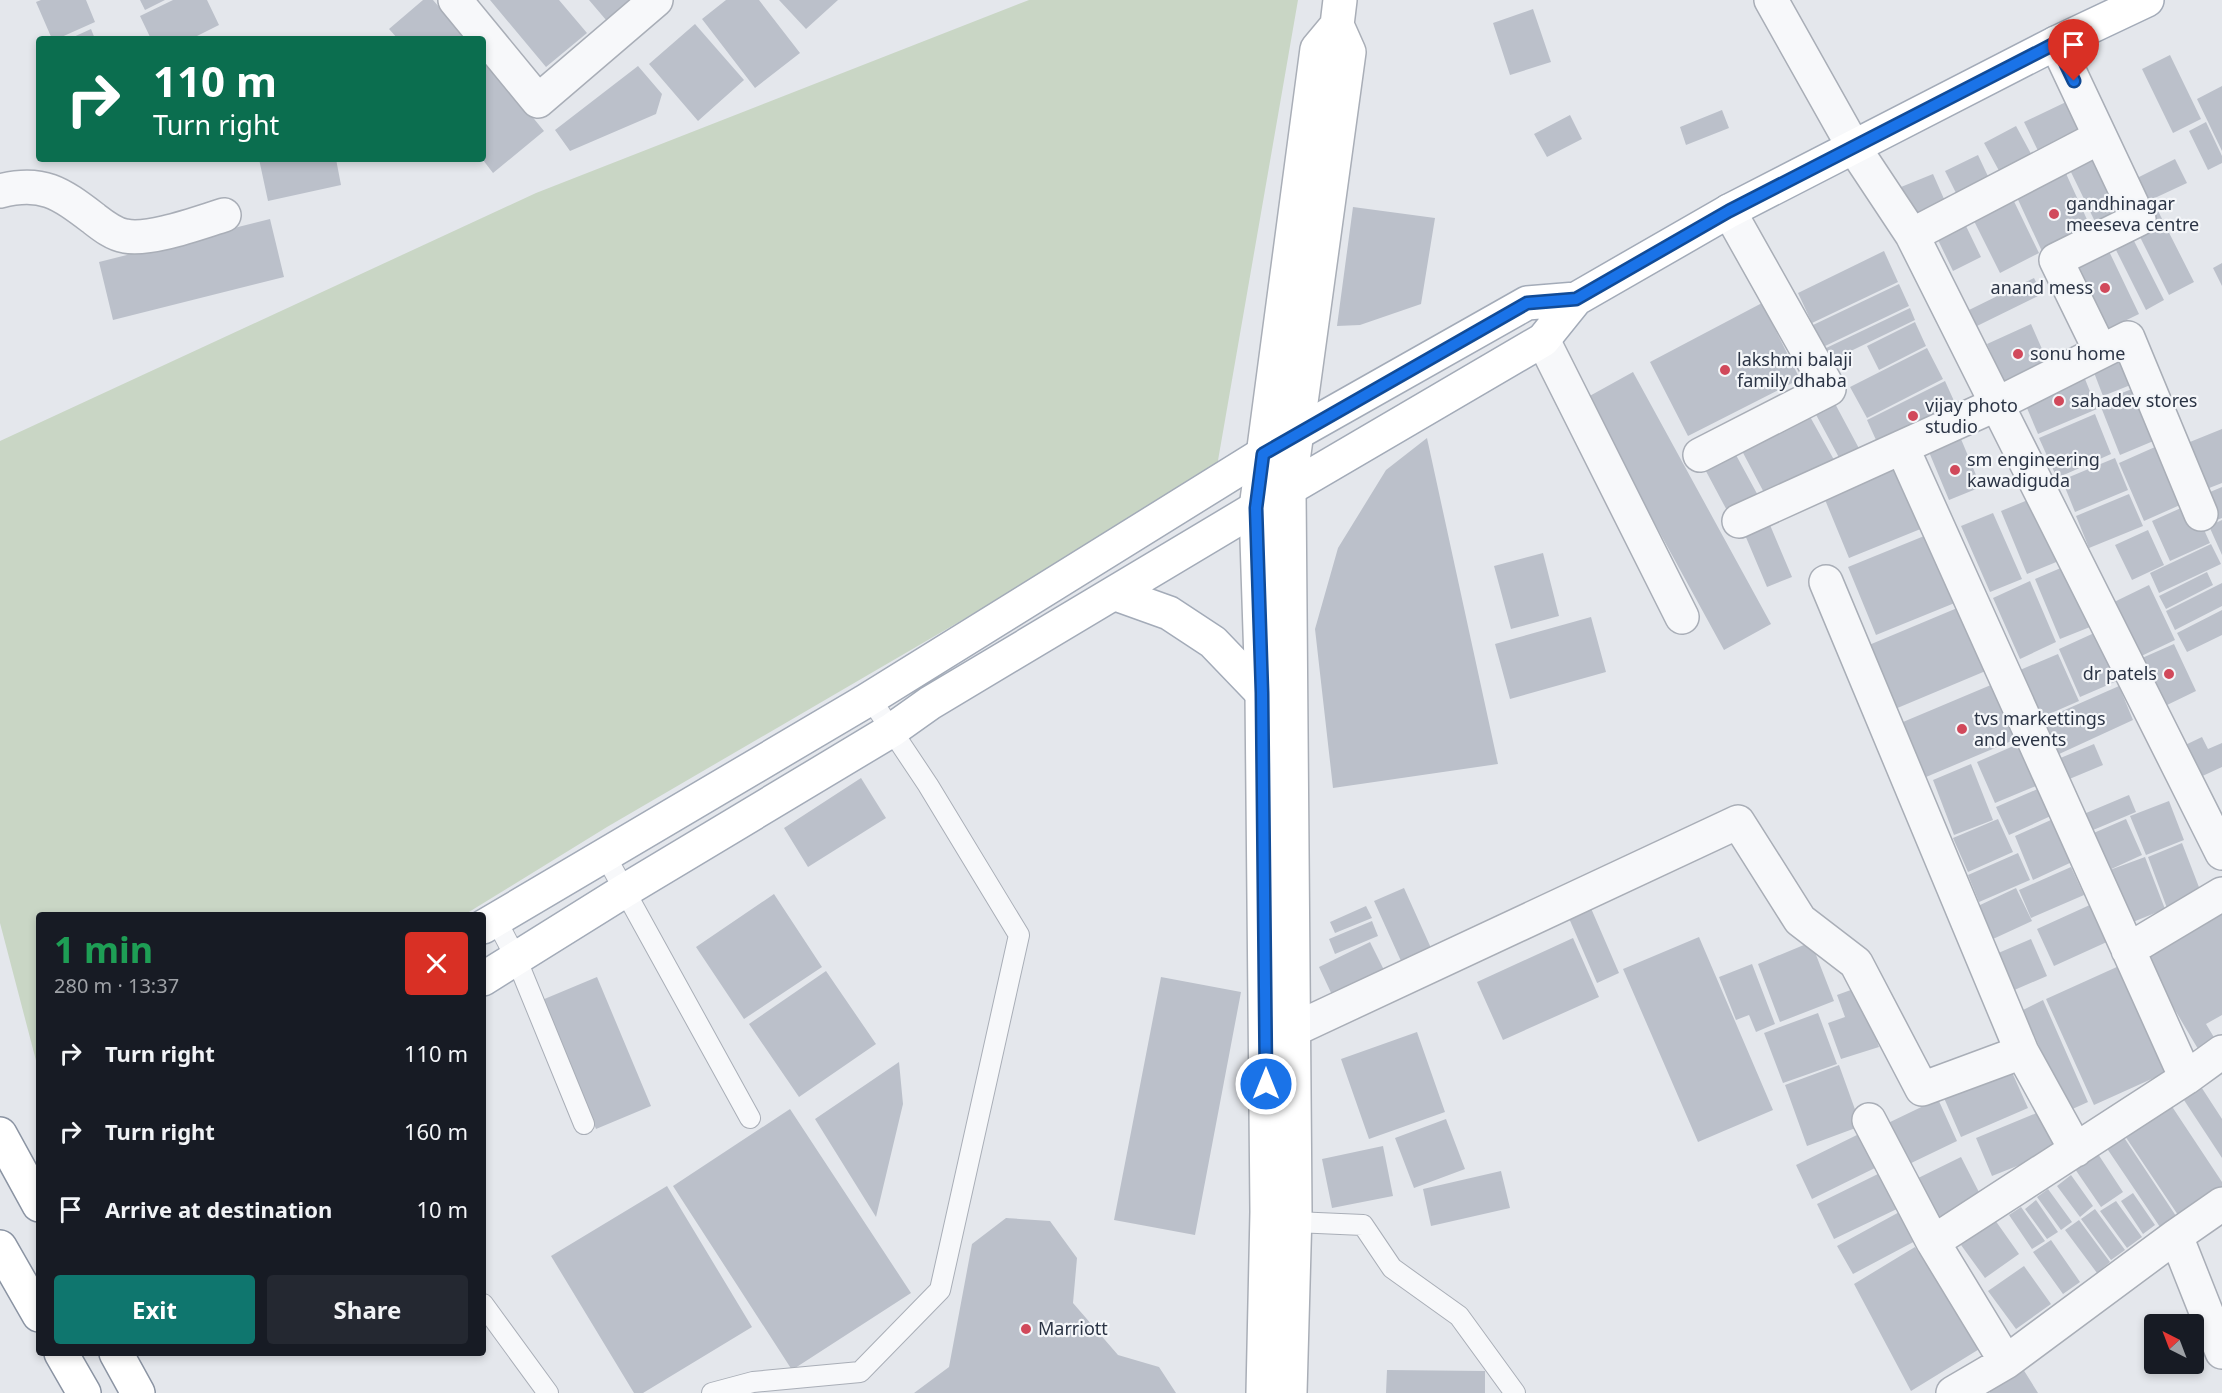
<!DOCTYPE html>
<html lang="en">
<head>
<meta charset="utf-8">
<style>
  body { margin:0; font-family:"Noto Sans",sans-serif; background:#242831; color:#f1f3f6; height:100vh; display:flex; flex-direction:column; font-size:22px; white-space:nowrap }
  * { box-sizing:border-box; margin:0 }
  p { font-size:20px; color:#9ea1a6 }
  .icon { flex:none; width:33px; height:33px; fill:none; stroke:currentColor; stroke-width:2; stroke-linecap:round; stroke-linejoin:round }
  .map { position:relative; flex:1; overflow:hidden }
  .side { position:absolute; left:36px; top:912px; width:450px; height:444px; display:flex; flex-direction:column; background:#171b24; border-radius:6px; box-shadow:0 3px 9px #0003 }
  .side>* { flex:none }
  .guide { position:absolute; left:36px; top:36px; width:450px; height:126px; border-radius:6px; box-shadow:0 3px 9px #0003; background:#0b6e4f; color:#fff; overflow:hidden }
  .needle { width:39px; rotate:318deg }
  .buttons { position:absolute; left:2144px; top:1314px; display:grid; gap:12px }
  .buttons a { display:grid; place-items:center; width:60px; height:60px; border-radius:6px; background:#171b24; box-shadow:0 3px 9px #0003; font-size:30px }
  .pin { position:absolute; display:grid; place-items:center; width:51px; height:51px; color:#fff; margin:-62px -26px; border-radius:50% 50% 50% 0; rotate:-45deg; box-shadow:0 0 6px #0007 }
  .pin .icon { rotate:45deg }
  .me { position:absolute; width:66px; margin:-33px; rotate:0deg; stroke-linejoin:round; filter:drop-shadow(0 0 4px #0008) }
  .turn { display:flex; align-items:center; gap:21px; height:126px; padding:0 18px; font-size:27px }
  .turn .icon { width:78px; height:78px; stroke-width:2.5 }
  .turn b { display:block; font-size:42px; line-height:51px }
  .round { display:grid; place-items:center; flex:none; width:63px; height:63px; border-radius:6px; background:#242831 }
  .headline { display:flex; align-items:center; justify-content:space-between; height:102px; padding:0 18px }
  h1 { font-size:36px; font-weight:700; line-height:45px; color:#1e9e55 }
  .cta { display:flex; gap:12px; margin-top:auto; padding:12px 18px }
  .cta a { flex:1; height:69px; border-radius:6px; background:#0f766e; color:#fff; font-size:24px; font-weight:700; line-height:69px; text-align:center }
  .cta a+a { background:#242831; color:#f1f3f6 }
  ul { padding:0; list-style:none }
  li { display:flex; align-items:center; gap:18px; height:78px; padding:0 18px }
  li div { flex:1 }
  li b { display:block; font-size:22px }
  li em { font-style:normal }
  .map>svg:first-child { display:block }
  .green { fill:#c9d6c5 }
  .building { fill:#bbc0ca }
  .lines { fill:none; stroke-linecap:round; stroke-linejoin:round }
  .service-casing { stroke:#a9aeb7; stroke-width:22 }
  .minor-casing { stroke:#a9aeb7; stroke-width:36 }
  .secondary-casing { stroke:#a9aeb7; stroke-width:36 }
  .primary-casing { stroke:#a3abb8; stroke-width:36 }
  .trunk-casing { stroke:#8b94a3; stroke-width:36 }
  .service { stroke:#f7f8fa; stroke-width:20 }
  .minor { stroke:#f7f8fa; stroke-width:33 }
  .secondary { stroke:#fff; stroke-width:33 }
  .primary { stroke:#fff; stroke-width:33 }
  .trunk { stroke:#fff; stroke-width:33 }
  .route-casing { stroke:#114b97; stroke-width:15 }
  .route { stroke:#1a73e8; stroke-width:10 }
  .poi-dot { fill:#d1495b; stroke:#f4f6f9; stroke-width:2 }
  .labels { text-anchor:middle; stroke-width:4.5; stroke-linejoin:round; paint-order:stroke }
  .poi-label { font-size:18px; fill:#2b3445; stroke:#f4f6f9; text-anchor:start }
</style>
</head>
<body>
<div class="map">
<svg width="2222" height="1393" viewBox="0 0 2222 1393">
  <rect width="100%" height="100%" fill="#e4e7ec"/>
  <path class="green" d="M1029,0H1298L1216,472L607,827L464,915H39V1072L0,923V441L536,193Z"/>
  <path class="building" d="M41,0H86L95,22L57,39H52L36,2Z
    M140,0H165L145,10Z
    M173,0H207L219,25L191,39H151L140,16Z
    M423,0H433L467,39H398L389,29Z
    M490,0H559L587,33L546,67Z
    M589,0H642L612,27Z
    M726,0H759L800,53L755,88L702,19Z
    M779,0H838L806,29Z
    M1533,9L1551,62L1510,75L1493,23Z
    M695,24L744,80L698,121L649,64Z
    M91,29L95,39H69Z
    M2170,55L2201,119L2173,133L2142,69Z
    M488,63L544,131L493,173L483,160V67Z
    M638,66L662,94L656,114L570,151L555,130Z
    M2222,86V151L2197,99Z
    M2066,102L2084,139L2042,159L2024,122Z
    M1722,110L1729,128L1686,145L1680,127Z
    M1570,115L1582,139L1547,157L1534,134Z
    M2206,122L2222,156V163L2208,170L2189,131Z
    M2016,126L2036,163L2004,180L1984,143Z
    M2099,153L2130,217L2100,232L2069,168Z
    M1978,155L1993,187L1961,203L1945,171Z
    M259,159H336L341,185L268,201Z
    M2175,159L2187,183L2144,203L2133,180Z
    M2063,167L2095,237L2046,260L2014,191Z
    M1933,174L1948,208L1916,221L1901,187Z
    M2010,193L2039,253L2000,273L1970,213Z
    M2154,203L2194,282L2169,295L2137,231L2139,210Z
    M1353,207L1435,218L1421,304L1360,325L1337,326Z
    M270,219L284,277L113,320L99,262Z
    M1966,226L1981,257L1953,271L1938,240Z
    M2132,237L2164,300L2146,310L2114,246Z
    M2106,245L2139,314L2104,331L2070,262Z
    M1884,251L1898,282L1812,323L1798,293Z
    M2222,263V286L2213,268Z
    M2034,278L2042,294L1977,326L1969,310Z
    M1899,284L1909,306L1823,347L1813,325Z
    M1762,303L1800,379L1688,436L1650,362Z
    M1910,308L1915,320L1828,362L1822,350Z
    M1915,322L1926,346L1879,370L1867,346Z
    M2031,324L2049,365L2005,385L1987,344Z
    M2128,341L2143,380L2103,396L2088,357Z
    M1927,348L1943,379L1867,418L1850,387Z
    M2081,369L2097,409L2038,434L2021,394Z
    M1633,372L1771,624L1724,650L1586,398Z
    M1945,381L1959,412L1881,451L1867,420Z
    M2142,385L2163,437L2120,455L2099,402Z
    M1832,398L1862,454L1843,465L1813,409Z
    M1808,413L1838,467L1770,504L1741,449Z
    M2095,414L2111,454L2057,478L2039,438Z
    M2222,429V483L2199,492L2180,446Z
    M1427,438L1498,764L1333,788L1315,629L1338,548L1386,470Z
    M1961,439L1981,487L1949,500L1929,452Z
    M2164,443L2189,501L2144,521L2119,463Z
    M1730,444L1761,501L1731,518L1700,460Z
    M1899,458L1928,526L1849,558L1821,490Z
    M2115,458L2128,490L2075,512L2062,480Z
    M2222,487V518L2209,523L2198,497Z
    M2129,494L2143,526L2089,548L2076,516Z
    M2040,495L2066,558L2027,574L2001,511Z
    M2192,503L2210,543L2170,561L2152,521Z
    M1993,513L2022,579L1990,592L1961,526Z
    M2222,520V555L2209,526Z
    M1770,525L1792,577L1767,587L1745,535Z
    M2148,530L2164,565L2132,580L2115,545Z
    M1934,532L1962,600L1876,635L1848,567Z
    M2211,544L2221,564L2159,593L2150,573Z
    M1543,553L1559,616L1511,629L1494,566Z
    M2070,564L2095,625L2060,639L2035,579Z
    M2207,572L2213,585L2166,609L2159,596Z
    M2030,581L2056,642L2020,659L1993,598Z
    M2222,583V606L2175,630L2166,611Z
    M2149,585L2175,640L2135,659L2110,604Z
    M1962,606L1988,670L1895,709L1869,645Z
    M2222,610V635L2187,652L2177,633Z
    M1591,617L1606,672L1510,699L1495,644Z
    M2103,629L2124,678L2080,697L2059,649Z
    M2174,644L2196,691L2165,706L2142,658Z
    M2058,654L2079,701L2040,718L2020,670Z
    M1998,682L2021,737L1926,777L1903,722Z
    M2119,686L2133,720L2057,755L2042,720Z
    M2202,737L2208,749L2222,743V767L2196,779L2181,747Z
    M2018,744L2036,786L1995,803L1977,762Z
    M2094,744L2103,765L2067,780L2058,759Z
    M1971,764L1993,820L1954,835L1933,780Z
    M861,778L886,818L808,867L784,828Z
    M2040,788L2053,815L2009,835L1996,807Z
    M2129,795L2136,812L2086,833L2079,816Z
    M2169,801L2184,840L2146,855L2130,816Z
    M1998,819L2013,852L1968,872L1953,838Z
    M2053,819L2072,862L2033,880L2015,836Z
    M2126,819L2142,855L2107,871L2145,857L2165,909L2123,926L2089,835Z
    M2182,843L2202,895L2167,908L2148,857Z
    M2018,853L2030,880L1979,902L1968,875Z
    M2071,867L2084,895L2031,918L2019,890Z
    M1404,888L1431,948L1401,961L1374,901Z
    M2016,888L2032,921L1993,939L1978,906Z
    M774,894L822,967L744,1019L696,947Z
    M2092,904L2109,941L2054,966L2037,929Z
    M1366,906L1372,918L1335,933L1330,922Z
    M1590,906L1619,973L1597,983L1568,916Z
    M2222,909V1015L2206,1024L2218,1044L2201,1054L2143,956Z
    M1372,921L1378,936L1335,954L1329,939Z
    M1699,937L1773,1110L1698,1142L1623,969Z
    M1573,938L1599,997L1503,1040L1477,982Z
    M2031,939L2047,976L2012,991L1996,954Z
    M1370,942L1385,972L1333,997L1319,967Z
    M1811,942L1834,1001L1780,1022L1758,964Z
    M1752,964L1775,1024L1756,1032L1749,1015L1736,1020L1719,977Z
    M2119,966L2167,1072L2094,1105L2046,999Z
    M826,971L876,1044L799,1097L749,1024Z
    M597,977L651,1106L596,1129L542,1000Z
    M1161,977L1241,992L1195,1235L1114,1220Z
    M1859,987L1879,1047L1841,1059L1828,1023L1845,1017L1837,995Z
    M2043,1000L2088,1102L2068,1111L2023,1010Z
    M1818,1013L1837,1064L1783,1083L1764,1033Z
    M1417,1032L1445,1112L1369,1139L1341,1059Z
    M899,1062L903,1104L876,1217L815,1119Z
    M1839,1065L1861,1126L1807,1146L1785,1085Z
    M2011,1070L2028,1108L1961,1137L1944,1098Z
    M2198,1082L2222,1119V1158L2180,1094Z
    M1938,1099L1957,1141L1905,1166L1886,1124Z
    M2171,1105L2222,1182V1186L2178,1215L2125,1136Z
    M790,1109L911,1293L792,1370L673,1186Z
    M2044,1110L2060,1149L1992,1176L1976,1138Z
    M1446,1119L1465,1169L1414,1188L1395,1138Z
    M1863,1132L1879,1166L1812,1199L1796,1165Z
    M2123,1136L2176,1216L2160,1227L2106,1147Z
    M1383,1146L1393,1196L1332,1208L1322,1159Z
    M2098,1154L2123,1192L2101,1207L2075,1169Z
    M1961,1157L1984,1202L1931,1228L1910,1182Z
    M1501,1171L1510,1208L1431,1226L1423,1189Z
    M1882,1172L1899,1208L1834,1239L1817,1204Z
    M2071,1175L2093,1206L2080,1217L2057,1186Z
    M667,1186L752,1327L643,1393H634L551,1256Z
    M2048,1189L2072,1222L2061,1230L2037,1197Z
    M2133,1193L2155,1225L2143,1234L2121,1201Z
    M2036,1200L2058,1232L2047,1239L2025,1209Z
    M2116,1201L2142,1237L2127,1248L2100,1211Z
    M2021,1207L2045,1241L2032,1249L2009,1215Z
    M2095,1209L2125,1250L2111,1260L2081,1219Z
    M1903,1210L1919,1239L1853,1274L1837,1246Z
    M1006,1218L1050,1221L1077,1258L1073,1303L1118,1355L1159,1367L1176,1393H914L949,1367L972,1244Z
    M1995,1220L2019,1254L1985,1278L1961,1245Z
    M2079,1220L2110,1262L2097,1273L2065,1230Z
    M2051,1240L2080,1282L2063,1294L2033,1252Z
    M1915,1247L1981,1348L1911,1391L1854,1284Z
    M2024,1266L2051,1304L2016,1329L1988,1291Z
    M2023,1369L2038,1393H1990L1988,1390Z
    M1387,1370L1485,1371V1393H1386Z"/>
  <g class="lines">
    <defs>
      <path id="service" d="M605,855L750,1118
        M496,920L516,958L584,1124
        M1295,1222L1363,1225L1392,1268L1459,1316L1515,1393
        M483,1304L548,1393
        M712,1393L753,1382L860,1372L940,1290L1019,935L928,785L870,698"/>
      <path id="minor" d="M455,0L538,101L656,0
        M1771,0L1853,146L1912,235L2222,853
        M2056,43L2139,219L2056,260L2100,350
        M0,191C42,180 60,193 93,218C102,225 113,234 125,236C150,241 198,223 224,215
        M1912,235L2100,137
        M1543,340L1682,617
        M1902,447L2186,1078
        M1700,455L1829,389L1729,211
        M1739,521L1997,404L2128,338L2201,514
        M1826,582L2022,1052L2076,1150
        M2128,950L2222,894
        M1293,1030L1738,822L1800,920L1856,963L1922,1089L2022,1052
        M1869,1120L1933,1242L2006,1362
        M2176,1236L2222,1352
        M1933,1242L2186,1078L2222,1052
        M1953,1393L2006,1362L2176,1236L2222,1204"/>
      <path id="secondary" d="M1263,1393L1267,1212L1262,693L1256,508L1317,49L1337,25
        M1290,1393L1295,1212L1289,490L1349,52L1337,25L1340,0"/>
      <path id="primary" d="M1116,594L1169,613L1213,642L1262,693
        M483,927L864,702L1297,433L1527,303L1576,299
        M483,979L624,891L892,730L930,703L1256,508L1543,340L1576,299L1729,211L2056,43L2147,0"/>
      <path id="trunk" d="M0,1134L39,1205
        M0,1247L39,1315
        M61,1353L84,1393
        M116,1353L138,1393"/>
    </defs>
    <use href="#service" class="service-casing"/>
    <use href="#minor" class="minor-casing"/>
    <use href="#secondary" class="secondary-casing"/>
    <use href="#primary" class="primary-casing"/>
    <use href="#trunk" class="trunk-casing"/>
    <use href="#service" class="service"/>
    <use href="#minor" class="minor"/>
    <use href="#secondary" class="secondary"/>
    <use href="#primary" class="primary"/>
    <use href="#trunk" class="trunk"/>
  </g>
  <g class="lines">
    <defs>
      <path id="route" d="M1266,1084L1262,693L1256,508L1263,454L1527,303L1576,299L1729,211L2056,43L2074,81"/>
    </defs>
    <use href="#route" class="route-casing"/>
    <use href="#route" class="route"/>
  </g>
  <g class="poi-dot">
    <circle cx="2054" cy="214" r="6"/>
    <circle cx="2105" cy="288" r="6"/>
    <circle cx="2018" cy="354" r="6"/>
    <circle cx="1725" cy="370" r="6"/>
    <circle cx="2059" cy="401" r="6"/>
    <circle cx="1913" cy="416" r="6"/>
    <circle cx="1955" cy="470" r="6"/>
    <circle cx="2169" cy="674" r="6"/>
    <circle cx="1962" cy="729" r="6"/>
    <circle cx="1026" cy="1329" r="6"/>
  </g>
  <g class="labels">
    <g class="poi-label">
      <text x="2066" y="210">gandhinagar<tspan x="2066" dy="21">meeseva centre</tspan></text>
      <text x="2093" y="294" text-anchor="end">anand mess</text>
      <text x="2030" y="360">sonu home</text>
      <text x="1737" y="366">lakshmi balaji<tspan x="1737" dy="21">family dhaba</tspan></text>
      <text x="2071" y="407">sahadev stores</text>
      <text x="1925" y="412">vijay photo<tspan x="1925" dy="21">studio</tspan></text>
      <text x="1967" y="466">sm engineering<tspan x="1967" dy="21">kawadiguda</tspan></text>
      <text x="2157" y="680" text-anchor="end">dr patels</text>
      <text x="1974" y="725">tvs markettings<tspan x="1974" dy="21">and events</tspan></text>
      <text x="1038" y="1335">Marriott</text>
    </g>
  </g>
</svg>
<div class="buttons">
<a><svg class="needle" viewBox="-14 -14 28 28"><path d="M0-13l5 13h-10z" fill="#e53935"/><path d="M0 13l5-13h-10z" fill="#9ea1a6"/></svg></a>
</div>
<div class="pin" style="left:2074px;top:81px;background:#d93025"><svg class="icon" aria-label="arrive" viewBox="0 0 24 24"><path d="M6 21V4h12l-3 4 3 4H6"/></svg></div>
<svg class="me" style="left:1266px;top:1084px" viewBox="-20 -20 40 40"><circle r="17" fill="#1a73e8" stroke="#fff" stroke-width="3"/><path d="M0-11L8 9 0 5-8 9z" fill="#fff"/></svg>
<div class="guide">
<div class="turn"><svg class="icon" aria-label="right" viewBox="0 0 24 24"><path d="M7 20v-9h11M14 6l5 5-5 5"/></svg><div><b>110 m</b>Turn right</div></div>
</div>
<section class="side">
<div class="headline"><div><h1>1 min</h1><p>280 m · 13:37</p></div><a class="round" style="background:#d93025;color:#fff"><svg class="icon" aria-label="close" viewBox="0 0 24 24"><path d="M6 6l12 12M18 6L6 18"/></svg></a></div>
<ul>
<li><svg class="icon" aria-label="right" viewBox="0 0 24 24"><path d="M7 20v-9h11M14 6l5 5-5 5"/></svg><div><b>Turn right</b></div><em>110 m</em></li>
<li><svg class="icon" aria-label="right" viewBox="0 0 24 24"><path d="M7 20v-9h11M14 6l5 5-5 5"/></svg><div><b>Turn right</b></div><em>160 m</em></li>
<li><svg class="icon" aria-label="arrive" viewBox="0 0 24 24"><path d="M6 21V4h12l-3 4 3 4H6"/></svg><div><b>Arrive at destination</b></div><em>10 m</em></li>
</ul>
<div class="cta"><a>Exit</a><a>Share</a></div>
</section>
</div>
</body>
</html>
